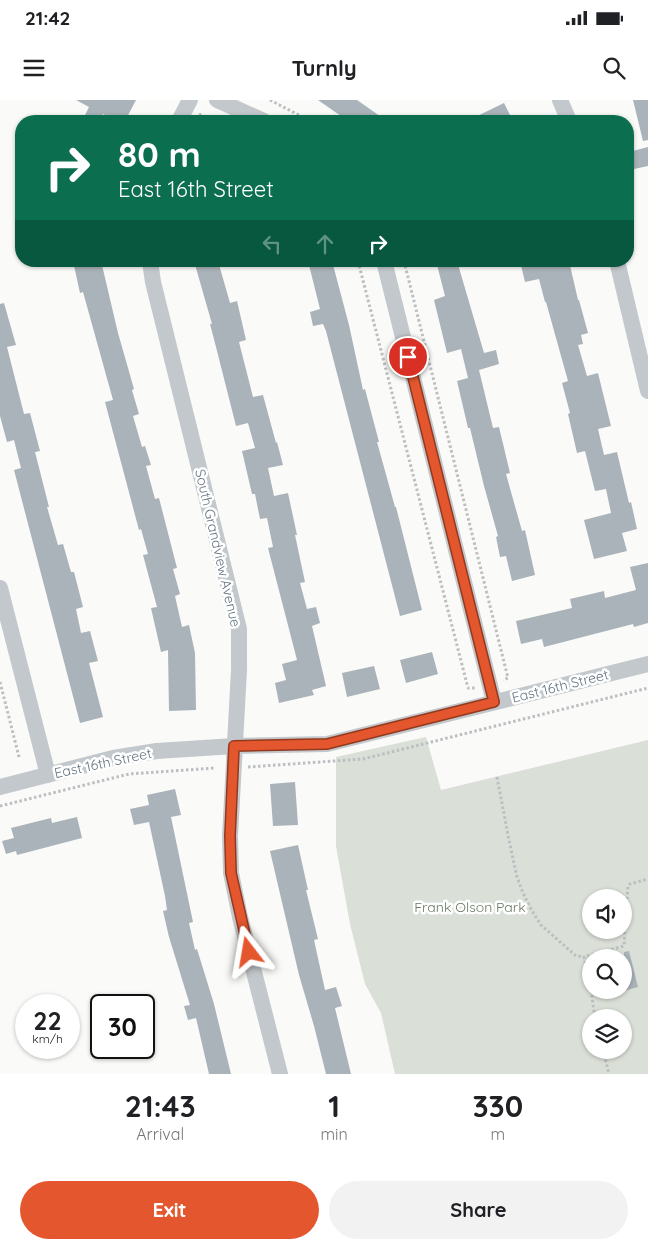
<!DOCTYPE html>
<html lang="en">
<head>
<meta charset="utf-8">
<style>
  body { margin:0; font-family:Quicksand,sans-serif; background:#f2f2f2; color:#202124; height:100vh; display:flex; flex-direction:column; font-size:19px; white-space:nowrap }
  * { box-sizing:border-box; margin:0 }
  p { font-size:16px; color:#757577 }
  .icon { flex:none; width:28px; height:28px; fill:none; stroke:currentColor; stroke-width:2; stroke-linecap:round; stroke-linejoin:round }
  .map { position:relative; height:974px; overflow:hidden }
  .drawer { display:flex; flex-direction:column; background:#fff; flex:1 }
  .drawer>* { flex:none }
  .top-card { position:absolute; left:15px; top:15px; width:619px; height:152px; border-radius:20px; box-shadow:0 1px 4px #0004; background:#0b6e4f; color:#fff; overflow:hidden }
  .buttons { position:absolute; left:582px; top:789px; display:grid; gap:10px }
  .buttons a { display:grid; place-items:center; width:50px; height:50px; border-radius:50%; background:#fff; box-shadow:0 1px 4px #0004; font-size:25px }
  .speed { position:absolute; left:15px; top:894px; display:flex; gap:10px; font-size:25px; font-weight:700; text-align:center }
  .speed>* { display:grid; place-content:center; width:65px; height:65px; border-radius:50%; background:#fff; box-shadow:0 1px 4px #0004; line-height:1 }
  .speed small { font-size:12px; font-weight:400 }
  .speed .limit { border:2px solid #111; border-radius:8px; background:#fff; color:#111 }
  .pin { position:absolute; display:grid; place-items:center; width:42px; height:42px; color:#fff; margin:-21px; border:2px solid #fff; border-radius:50%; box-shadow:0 1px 5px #0007 }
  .me { position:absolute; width:55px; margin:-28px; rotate:346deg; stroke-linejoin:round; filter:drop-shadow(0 0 4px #0008) }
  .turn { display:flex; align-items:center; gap:18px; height:105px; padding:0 20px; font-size:22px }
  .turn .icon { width:65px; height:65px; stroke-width:2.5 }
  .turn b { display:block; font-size:35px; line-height:42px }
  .lanes { display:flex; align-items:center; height:48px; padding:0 20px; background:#0003; justify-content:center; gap:25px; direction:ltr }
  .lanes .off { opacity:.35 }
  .eta { display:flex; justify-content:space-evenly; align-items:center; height:85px; text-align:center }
  .eta b { font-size:30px; font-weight:700; line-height:35px }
  .cta { display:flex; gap:10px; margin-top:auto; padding:10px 20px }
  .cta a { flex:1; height:58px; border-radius:30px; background:#e4572e; color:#fff; font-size:20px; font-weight:700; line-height:58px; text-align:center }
  .cta a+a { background:#f2f2f2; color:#202124 }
  .status { display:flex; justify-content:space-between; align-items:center; height:35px; padding:0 25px; background:#fff; direction:ltr }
  .status svg { height:14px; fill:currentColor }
  header { display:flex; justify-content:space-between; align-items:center; height:65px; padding:0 20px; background:#fff; font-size:22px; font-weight:700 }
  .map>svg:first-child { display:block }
  .green { fill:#dadfd7; fill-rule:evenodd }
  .building { fill:#aab3b9 }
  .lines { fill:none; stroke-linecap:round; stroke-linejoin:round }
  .path { stroke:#bbbfc2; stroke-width:3; stroke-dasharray:2.5 2.5; stroke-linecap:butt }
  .minor { stroke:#c3c8cc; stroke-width:16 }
  .route-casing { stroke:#94391e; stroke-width:12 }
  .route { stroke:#e4572e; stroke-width:9 }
  .labels { text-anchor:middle; stroke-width:5; stroke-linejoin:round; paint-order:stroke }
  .street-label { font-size:14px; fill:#657683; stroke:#fff }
  .park-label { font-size:14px; fill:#687a64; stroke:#fff }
</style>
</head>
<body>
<div class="status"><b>21:42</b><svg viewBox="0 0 49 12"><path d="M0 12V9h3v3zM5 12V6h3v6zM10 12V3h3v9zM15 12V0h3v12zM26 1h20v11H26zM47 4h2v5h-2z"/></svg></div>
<header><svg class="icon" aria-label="menu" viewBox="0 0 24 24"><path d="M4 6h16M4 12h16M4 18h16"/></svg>Turnly<svg class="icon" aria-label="search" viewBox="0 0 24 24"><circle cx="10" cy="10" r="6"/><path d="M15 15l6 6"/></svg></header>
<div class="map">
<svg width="648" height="974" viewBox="0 0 648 974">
  <rect width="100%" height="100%" fill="#fafaf8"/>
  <path class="green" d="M426,637L441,690L648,640V974H395L381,913L365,884L350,824L336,746V657ZM591,798H624V830H591ZM591,858H624V890H591ZM591,918H624V950H591Z"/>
  <path class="building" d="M76,0H136L125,21H117L103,14L99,21H82L89,7Z
    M318,0H357L387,21H348Z
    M633,0H648V40L643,41Z
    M504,3L513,21H467Z
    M648,47V66L634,69L629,52Z
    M73,161H97L98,166L102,165L118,233L134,289L132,290L139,314L133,316L142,347L145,346L151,365L146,366L155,399L159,398L177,468L173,469L180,494L175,496L182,527L189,525L195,553L196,610L169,611L168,550L161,552L151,508L157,507L143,455L148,454L141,429L139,430L105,302L113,300L83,192L80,193Z
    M194,161H218L230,203L237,201L246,240L239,242L253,297L263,295L276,343L277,342L283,365L268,368L274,396L288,393L297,435H295L305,482L300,483L307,509L316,507L320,523L312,526L326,586L312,590L314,595L279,603L275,583L286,580L282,564L297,560L268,448L273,447L267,418L260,419L255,394H252L242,351L255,348L248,323L236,326L216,247L210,224H212Z
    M308,161H332L349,225L363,290L365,289L379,342H377L395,407H396L422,510L400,516L326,231L323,224L313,226L310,212L320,209Z
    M436,161H457L484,253L496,250L499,264L479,270L493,328L499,327L510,373L506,374L522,431L525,430L535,475L512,481L506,456L500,457L496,437L498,436L484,386L470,328H468L457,281L468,278L461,249L447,253L434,200L445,196Z
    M520,161H569L578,200H579L588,233L581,235L583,244L578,245L587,276L598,273L611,326L598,329L604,355L617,352L629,403L631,402L637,429L622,433L627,451L594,459L584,420L611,413L606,389L595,391L585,351L577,353L568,314L570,313L562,283L568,281L546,202H545L539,179L525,182Z
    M4,203L16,245L7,247L24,314L30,313L40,351L35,352L49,407H47L58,445L63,444L71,472H74L83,507L76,509L81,533L90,531L98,561L89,563L103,617L80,623L14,370L21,368L14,340L7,342L0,316V204Z
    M648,463V523L634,527L633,524L544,547L542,539L521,544L516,521L572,508L570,499L604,491L605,498L636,490L630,467Z
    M432,552L438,574L406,583L400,560Z
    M374,566L380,589L347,597L342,573Z
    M295,682L298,725L273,726L270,684Z
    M175,689L181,715L171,717L193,822L189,823L195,850L197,849L214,904L231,974H209L196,918L188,920L184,906L190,905L169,837L163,811L167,810L165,796L149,722L134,725L130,709L149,705L147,695Z
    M77,717L82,738L17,755L16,751L6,754L2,741L14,738L11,728L51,718L52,723Z
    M298,745L308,790H306L318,839L314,840L325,890L336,887L342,906L335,908L351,974H326L314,926L299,875L270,751Z
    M629,851L638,887L624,891V852Z"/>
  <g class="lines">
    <path class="path" d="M270,0L310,21
      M199,14L214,21
      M358,161L468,588H476
      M404,161L508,578L503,580
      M0,582L19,657
      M248,667L363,659L648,588
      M497,677L509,740L517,777L523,793L532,811L541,825L576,856L584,857
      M0,706L129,674L215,668
      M591,888L584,857L624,846L628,786L630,784L648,779
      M591,890L595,918
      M603,950L609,974"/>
    <path class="minor" d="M217,0L264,21
      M560,0L569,21
      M179,21L190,0
      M150,161L153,182L239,529V570L230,736L231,773L240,817L280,974
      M384,161L494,602
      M617,161L648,291
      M0,488L48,675
      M0,687L113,658L157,651L234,646L327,644L648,564"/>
  </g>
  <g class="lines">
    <defs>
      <path id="route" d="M249,852L231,773L230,736L234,646L327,644L494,602L408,257"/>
    </defs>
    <use href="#route" class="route-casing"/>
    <use href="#route" class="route"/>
  </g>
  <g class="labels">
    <g class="street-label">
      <text transform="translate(218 448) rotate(77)" y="5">South Grandview Avenue</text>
      <text transform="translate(560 586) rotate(-14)" y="5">East 16th Street</text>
      <text transform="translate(103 663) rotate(-12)" y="5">East 16th Street</text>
    </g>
    <g class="park-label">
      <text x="470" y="812">Frank Olson Park</text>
    </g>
  </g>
</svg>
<div class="buttons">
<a><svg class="icon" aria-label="sound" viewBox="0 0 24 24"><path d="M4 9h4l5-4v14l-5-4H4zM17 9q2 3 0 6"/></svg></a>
<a><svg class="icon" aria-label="search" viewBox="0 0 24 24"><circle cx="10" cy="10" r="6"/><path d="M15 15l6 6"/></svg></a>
<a><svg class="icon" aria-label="layers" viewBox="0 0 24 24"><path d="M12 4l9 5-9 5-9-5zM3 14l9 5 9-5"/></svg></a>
</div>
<div class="speed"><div>22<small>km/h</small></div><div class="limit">30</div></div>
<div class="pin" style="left:408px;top:257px;background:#d93025"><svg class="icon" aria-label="arrive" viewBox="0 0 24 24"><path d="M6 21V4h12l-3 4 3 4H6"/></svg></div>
<svg class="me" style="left:249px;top:852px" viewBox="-20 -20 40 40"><path d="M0-17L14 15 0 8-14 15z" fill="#e4572e" stroke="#fff" stroke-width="4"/></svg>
<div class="top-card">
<div class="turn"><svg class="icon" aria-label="right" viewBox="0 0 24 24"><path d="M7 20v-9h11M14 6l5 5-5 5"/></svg><div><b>80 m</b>East 16th Street</div></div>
<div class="lanes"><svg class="icon off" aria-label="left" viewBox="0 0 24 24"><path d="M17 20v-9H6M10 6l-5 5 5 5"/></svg><svg class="icon off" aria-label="ahead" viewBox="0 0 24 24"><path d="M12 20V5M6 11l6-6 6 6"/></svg><svg class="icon" aria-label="right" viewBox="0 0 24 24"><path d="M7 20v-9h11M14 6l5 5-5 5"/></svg></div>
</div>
</div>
<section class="drawer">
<div class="eta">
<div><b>21:43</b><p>Arrival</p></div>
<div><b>1</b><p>min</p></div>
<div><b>330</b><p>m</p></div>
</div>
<div class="cta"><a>Exit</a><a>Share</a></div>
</section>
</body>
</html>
